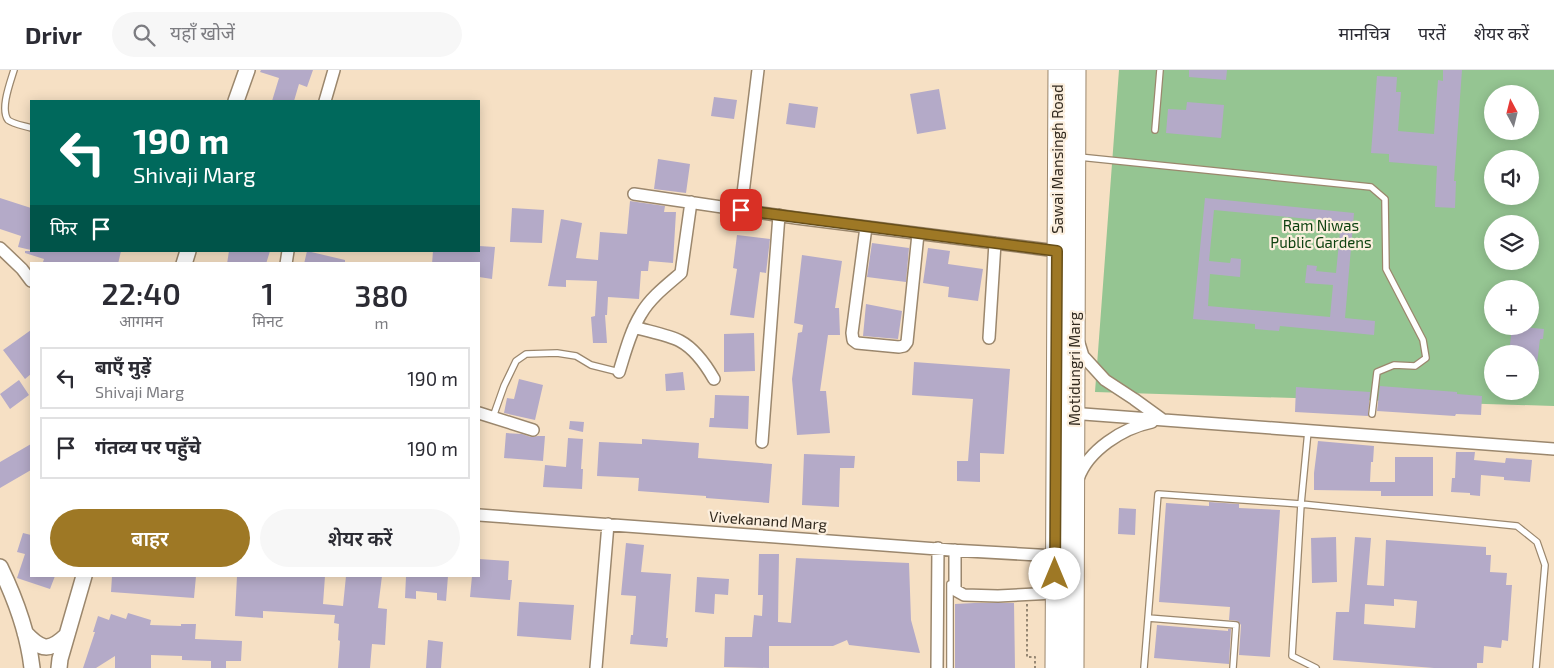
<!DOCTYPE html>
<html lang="hi">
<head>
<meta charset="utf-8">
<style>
  body { margin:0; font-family:"Exo 2","Noto Sans Devanagari",sans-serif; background:#f7f7f7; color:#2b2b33; height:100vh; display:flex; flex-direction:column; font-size:19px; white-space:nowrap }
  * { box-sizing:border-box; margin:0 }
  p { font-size:16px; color:#7c7c81 }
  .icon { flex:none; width:28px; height:28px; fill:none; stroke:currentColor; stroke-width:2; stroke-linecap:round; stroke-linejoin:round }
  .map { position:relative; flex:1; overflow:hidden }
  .sheet { position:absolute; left:30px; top:192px; width:450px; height:315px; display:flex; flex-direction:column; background:#fff; border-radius:0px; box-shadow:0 2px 12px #0003 }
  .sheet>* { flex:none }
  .banner { position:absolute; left:30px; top:30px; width:450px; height:152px; border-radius:0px; box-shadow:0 2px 12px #0003; background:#00695c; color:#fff; overflow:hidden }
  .needle { width:32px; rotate:353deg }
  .fabs { position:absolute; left:1484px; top:15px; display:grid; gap:10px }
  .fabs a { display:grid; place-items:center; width:55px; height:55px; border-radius:50%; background:#fff; box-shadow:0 2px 12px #0003; font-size:25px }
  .pin { position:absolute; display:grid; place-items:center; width:42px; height:42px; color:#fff; margin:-21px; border-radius:10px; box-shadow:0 2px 8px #0006 }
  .me { position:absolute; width:55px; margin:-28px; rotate:0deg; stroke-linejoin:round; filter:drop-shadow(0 0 4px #0008) }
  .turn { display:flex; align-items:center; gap:18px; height:105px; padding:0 20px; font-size:22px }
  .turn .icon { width:65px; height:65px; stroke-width:2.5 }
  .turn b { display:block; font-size:35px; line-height:42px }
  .then { display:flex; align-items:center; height:48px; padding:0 20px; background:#0003; gap:10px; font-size:19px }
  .eta { display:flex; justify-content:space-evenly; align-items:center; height:85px; text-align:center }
  .eta b { font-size:30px; font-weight:600; line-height:35px }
  .action { display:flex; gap:10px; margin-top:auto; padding:10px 20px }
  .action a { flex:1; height:58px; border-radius:30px; background:#9e7825; color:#fff; font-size:20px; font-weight:600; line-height:58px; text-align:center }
  .action a+a { background:#f7f7f7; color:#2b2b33 }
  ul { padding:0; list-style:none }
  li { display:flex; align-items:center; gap:15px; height:62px; margin:0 10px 8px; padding:0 10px; border:2px solid #e1e1e2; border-radius:0px }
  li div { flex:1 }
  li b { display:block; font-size:19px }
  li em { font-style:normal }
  header { display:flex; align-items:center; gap:30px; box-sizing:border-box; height:70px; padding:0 25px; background:#fff; border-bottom:1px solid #e1e1e2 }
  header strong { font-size:24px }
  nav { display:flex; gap:28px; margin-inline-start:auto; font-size:18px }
  .search { width:350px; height:45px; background:#f7f7f7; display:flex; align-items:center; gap:12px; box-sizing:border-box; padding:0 18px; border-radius:28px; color:#7c7c81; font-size:19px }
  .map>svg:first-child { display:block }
  .green { fill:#95c592; fill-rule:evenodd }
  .building { fill:#b4aac8; fill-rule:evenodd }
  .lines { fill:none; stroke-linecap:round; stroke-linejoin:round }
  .service-casing { stroke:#9b876d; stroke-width:8 }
  .minor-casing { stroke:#9b876d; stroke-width:14 }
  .tertiary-casing { stroke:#9b876d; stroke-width:18 }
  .primary-casing { stroke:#9b876d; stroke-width:21 }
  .path { stroke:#968773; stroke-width:2; stroke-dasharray:2.5 2.5; stroke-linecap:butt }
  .service { stroke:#fff; stroke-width:5.5 }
  .minor { stroke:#fff; stroke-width:11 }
  .tertiary { stroke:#fff; stroke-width:15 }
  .primary { stroke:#fff; stroke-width:19 }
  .route-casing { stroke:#674e18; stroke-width:12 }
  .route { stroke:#9e7825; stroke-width:9 }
  .labels { text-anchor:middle; stroke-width:4.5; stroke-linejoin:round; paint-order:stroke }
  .street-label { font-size:15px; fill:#31291e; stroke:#fcefde }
  .park-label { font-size:15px; fill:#0e4210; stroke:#fcefde }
</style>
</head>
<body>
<header>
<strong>Drivr</strong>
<div class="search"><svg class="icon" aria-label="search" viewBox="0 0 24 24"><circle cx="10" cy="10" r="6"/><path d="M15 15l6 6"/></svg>यहाँ खोजें</div>
<nav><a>मानचित्र</a><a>परतें</a><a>शेयर करें</a></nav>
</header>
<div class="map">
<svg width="1554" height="598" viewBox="0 0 1554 598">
  <rect width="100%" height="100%" fill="#f6e0c4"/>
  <path class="green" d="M1119,0H1554V336L1095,322ZM1492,24H1530V61H1492ZM1492,89H1530V126H1492ZM1492,154H1530V191H1492ZM1492,219H1530V256H1492ZM1492,284H1530V321H1492Z"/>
  <path class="building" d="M261,0H313L307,17L299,14L294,31H272L279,8L260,2Z
    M1189,0H1227L1226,10L1189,7Z
    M1443,0H1462L1454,111H1456L1455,138L1435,137L1437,96L1389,92V84L1371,83L1377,6L1397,7L1396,22H1401L1398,61L1434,64L1438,10L1443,11Z
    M939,19L946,59L917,64L910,24Z
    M714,27L737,30L734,49L711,46Z
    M1187,32L1224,35L1221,68L1166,63L1168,39L1186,40Z
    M789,33L818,37L815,58L786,54Z
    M658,89L690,94L686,123L654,119Z
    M0,128L31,138V180L18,177L21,166L0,159Z
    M1205,128L1354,143L1345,248L1375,251L1374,265L1280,256L1279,261L1255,259V254L1193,249ZM1214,140L1341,152L1336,203L1316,201L1317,196L1307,195L1305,213L1333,215L1330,247L1208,236L1210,204L1240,207L1241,189L1231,188L1230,193L1209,191Z
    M630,131L665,136L664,142H676L673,193L649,191L648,201H641L639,229L608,227L607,245H605L607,273H593L591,247L595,246L597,211L566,210V217L548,216L561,149L582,153L576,188L598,190L600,162L627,164Z
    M512,138L544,140L542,173L510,172Z
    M737,165L770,169L766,203L760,202L754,248L730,245L737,199L733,198Z
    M872,173L909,178L906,212L867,207Z
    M479,176L495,177L492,209L479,207V194H432L433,181H479Z
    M928,178L950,181L948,194L983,199L978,231L948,227L949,217L923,213Z
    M25,181H121L118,194H49L43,192L44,189L25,183Z
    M229,181H270L266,194H227Z
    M307,181L345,190V194H304Z
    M802,185L842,191L835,238H839L840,265H828L820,321H826L830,363L797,365L792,309L798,263L802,262L803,255L794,253Z
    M866,234L902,241L898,269L863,266Z
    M1512,256L1544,259L1543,269H1540L1536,302H1530V284H1509Z
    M31,260V304L25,309L3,280Z
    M754,263L755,301L724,302V264Z
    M914,292L1010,299L1004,384L980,383V412L957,411V391H968L973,329L912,325Z
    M683,302L685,320L666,321L665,304Z
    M519,309L543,315L535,350L504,343L507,328L514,329Z
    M19,310L29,325L10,339L0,324Z
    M1380,316L1457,322V324L1482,326L1481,345L1456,344L1455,346L1377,341Z
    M1296,317L1370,322L1368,346L1295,342Z
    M715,325L749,326L748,359L709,357L710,348H714Z
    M570,351L584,352L583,362L569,359Z
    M506,363L522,364L531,367L538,366H545L543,391L504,388Z
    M568,368L583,369L581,399H583L582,419L543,417L545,395L566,397Z
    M642,369L699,373L698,388L772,394L769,433L706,428V426L638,421L639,408L597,406L599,372L642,374Z
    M1318,371L1374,376L1373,392H1371L1370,412H1395V387H1433V426H1381V421L1314,420V403Z
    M31,374V400L0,418V392Z
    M1456,382H1475L1474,390L1505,393L1506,388L1532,390L1530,412L1504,410V407L1481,405L1480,426L1470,425V423L1451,422L1452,408H1455Z
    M804,384L855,386L854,398H840L839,437L802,435Z
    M1209,432L1239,434V438L1280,440L1270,587L1239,585L1241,555L1238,551L1229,550L1230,537L1159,532L1166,433L1209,436Z
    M1119,438L1136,439L1135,465L1118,464Z
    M23,463L31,465V506H55L50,519L17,508L25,484L17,482Z
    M1336,467L1337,512L1312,513L1311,468Z
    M1355,467L1371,468L1367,515L1384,516L1386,470L1486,477V485H1491L1490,502L1507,503L1506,515H1512L1508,571L1502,570L1501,578L1484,576L1483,593H1477V598H1434L1333,590L1336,542H1349ZM1394,529L1417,531L1415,558L1364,554L1365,534L1394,536Z
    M626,473L644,475L641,502L671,504L666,568H668L667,577L630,574L631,565H633L636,526L621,525Z
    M759,484H779L778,552L791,553L796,488L909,493L911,550L920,583L849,575L847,570L833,576H769V598L724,597L725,567H752L754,545L762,546L763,525H758Z
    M479,489L509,491L508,510H512L510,530L470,527L472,506H479Z
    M112,506H196L194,528L111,522Z
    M237,506H325L323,534L343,536L346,506H382L378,538L387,539L385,575L372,574L370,598H338L340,571L338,570L339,554L334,553L335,545L263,541V548L235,546Z
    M406,506H448L446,531L437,530V523L416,521V529L405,528Z
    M697,507L729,509L728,525L715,524L714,544L695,542Z
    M519,532L574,535L571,570L517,566Z
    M974,533H1014L1015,598H955V534Z
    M128,543L151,550L150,555L181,556V554H196L195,569L242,571L241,591H226V598H211V591L182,590V586L151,585V598H115V586L96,598H83L95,562H93L98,546L109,550L111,544L126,549Z
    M1157,555L1228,561V559H1231L1229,594L1154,588Z
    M428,570L443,572L441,598H426Z"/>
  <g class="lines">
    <defs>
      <path id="service" d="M14,0C10,13 0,39 8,50C13,54 25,56 31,58
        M1155,60L1160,0
        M1079,87L1371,117L1385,129L1386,199L1423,270L1426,288L1415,296L1394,295L1377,302L1372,344
        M493,347L504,316L516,291L526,284L557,283L576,286L591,295L619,302
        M1308,361L1301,434L1517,456L1537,472L1545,495L1536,598
        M1148,548L1236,555L1233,598
        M950,598V514
        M1144,598L1158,424L1301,434L1292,586L1316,598"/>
      <path id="minor" d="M325,31L334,0
        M634,124L796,148L1057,181
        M741,140L758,0
        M866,157L852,263L853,270L857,273L899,277L904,276L907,272L918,164
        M0,178L22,199L31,211
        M286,194L288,181
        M634,257C647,261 669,265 680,271C695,279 706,295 714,309
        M989,268L995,173
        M1079,273L1083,286L1105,310L1134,329L1163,350
        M619,302C625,283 630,262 641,244C650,228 667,215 681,203L691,132
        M479,343L533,360
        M1070,343L1554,379
        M762,372L779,145
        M1078,409C1088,380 1123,358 1152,352
        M479,445L951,480L1055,486
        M955,480V520L964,525L998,526L1055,523
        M596,598L608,454
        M937,598L938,478"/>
      <path id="tertiary" d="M236,31L247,0
        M184,194L188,181
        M0,497C15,528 28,563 32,598
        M25,563C41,580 49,582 66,566
        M59,598L60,589L84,506"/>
      <path id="primary" d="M1055,598L1058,0
        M1074,598L1076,0"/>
    </defs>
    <use href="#service" class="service-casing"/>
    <use href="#minor" class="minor-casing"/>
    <use href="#tertiary" class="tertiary-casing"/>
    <use href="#primary" class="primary-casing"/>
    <path class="path" d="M1027,534V587H1035V598"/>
    <use href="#service" class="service"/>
    <use href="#minor" class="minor"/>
    <use href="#tertiary" class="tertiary"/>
    <use href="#primary" class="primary"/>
  </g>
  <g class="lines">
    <defs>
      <path id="route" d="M741,140L1057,181L1055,504"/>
    </defs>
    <use href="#route" class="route-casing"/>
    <use href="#route" class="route"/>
  </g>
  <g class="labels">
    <g class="street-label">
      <text transform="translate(1058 89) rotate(-90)" y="5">Sawai Mansingh Road</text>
      <text transform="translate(1075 299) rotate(-90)" y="5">Motidungri Marg</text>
      <text transform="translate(768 451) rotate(4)" y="5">Vivekanand Marg</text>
    </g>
    <g class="park-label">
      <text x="1321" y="161">Ram Niwas<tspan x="1321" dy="17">Public Gardens</tspan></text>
    </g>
  </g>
</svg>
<div class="fabs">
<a><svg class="needle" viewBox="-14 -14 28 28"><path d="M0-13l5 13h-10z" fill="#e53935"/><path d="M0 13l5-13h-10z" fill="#7c7c81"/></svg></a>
<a><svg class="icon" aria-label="sound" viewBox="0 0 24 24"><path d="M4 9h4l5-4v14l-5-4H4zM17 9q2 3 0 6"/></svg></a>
<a><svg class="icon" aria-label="layers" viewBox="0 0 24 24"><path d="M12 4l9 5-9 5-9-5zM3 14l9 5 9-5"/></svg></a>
<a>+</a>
<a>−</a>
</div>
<div class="pin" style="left:741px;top:140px;background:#d93025"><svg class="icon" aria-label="arrive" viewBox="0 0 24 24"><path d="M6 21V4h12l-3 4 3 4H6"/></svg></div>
<svg class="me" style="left:1055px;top:504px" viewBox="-20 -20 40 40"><circle r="19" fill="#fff"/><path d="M0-13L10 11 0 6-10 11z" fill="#9e7825"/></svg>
<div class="banner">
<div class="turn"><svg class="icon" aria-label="left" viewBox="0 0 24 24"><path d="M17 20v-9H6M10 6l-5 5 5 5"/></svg><div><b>190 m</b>Shivaji Marg</div></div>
<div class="then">फिर<svg class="icon" aria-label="arrive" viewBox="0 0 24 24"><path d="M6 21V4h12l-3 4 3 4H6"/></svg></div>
</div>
<section class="sheet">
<div class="eta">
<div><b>22:40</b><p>आगमन</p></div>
<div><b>1</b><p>मिनट</p></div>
<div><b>380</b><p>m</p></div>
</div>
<ul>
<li><svg class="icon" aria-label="left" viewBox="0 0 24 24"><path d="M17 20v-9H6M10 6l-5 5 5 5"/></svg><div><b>बाएँ मुड़ें</b><p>Shivaji Marg</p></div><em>190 m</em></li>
<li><svg class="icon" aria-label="arrive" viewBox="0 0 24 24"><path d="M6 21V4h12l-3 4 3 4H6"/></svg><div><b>गंतव्य पर पहुँचे</b></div><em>190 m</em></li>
</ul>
<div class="action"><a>बाहर</a><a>शेयर करें</a></div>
</section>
</div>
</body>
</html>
